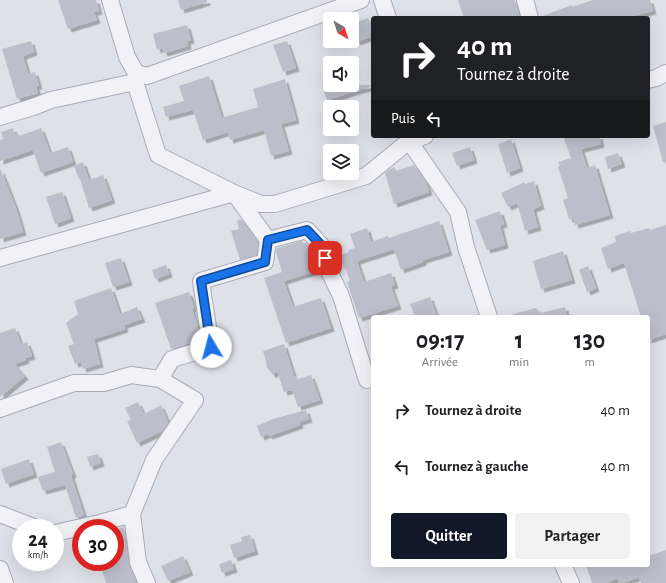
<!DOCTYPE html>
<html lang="fr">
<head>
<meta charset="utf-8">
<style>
  body { margin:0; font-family:"Alegreya Sans",sans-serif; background:#f2f2f2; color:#202124; height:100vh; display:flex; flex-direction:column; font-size:15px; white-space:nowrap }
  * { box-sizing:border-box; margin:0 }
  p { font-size:13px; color:#757577 }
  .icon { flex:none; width:22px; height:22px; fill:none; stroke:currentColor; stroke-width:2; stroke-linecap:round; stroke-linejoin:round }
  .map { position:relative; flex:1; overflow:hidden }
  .drawer { position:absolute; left:371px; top:315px; width:279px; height:252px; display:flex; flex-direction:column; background:#fff; border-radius:4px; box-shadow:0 4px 16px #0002 }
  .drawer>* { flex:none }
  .guide { position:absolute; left:371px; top:16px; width:279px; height:122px; border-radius:4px; box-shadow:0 4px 16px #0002; background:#202124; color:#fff; overflow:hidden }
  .needle { width:26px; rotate:141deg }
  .controls { position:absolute; left:323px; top:12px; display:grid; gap:8px }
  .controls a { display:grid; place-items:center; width:36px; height:36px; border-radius:4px; background:#fff; box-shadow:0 4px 16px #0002; font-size:20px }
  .speed { position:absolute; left:12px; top:519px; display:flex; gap:8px; font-size:20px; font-weight:700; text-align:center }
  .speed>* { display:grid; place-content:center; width:52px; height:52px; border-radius:50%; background:#fff; box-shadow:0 4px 16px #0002; line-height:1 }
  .speed small { font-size:10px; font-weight:400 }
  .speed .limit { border:6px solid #d22; background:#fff; color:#111 }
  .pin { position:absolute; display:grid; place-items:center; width:34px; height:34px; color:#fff; margin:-17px; border-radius:8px; box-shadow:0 2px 6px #0006 }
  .me { position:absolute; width:44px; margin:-22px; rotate:352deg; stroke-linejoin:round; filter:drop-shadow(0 0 3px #0008) }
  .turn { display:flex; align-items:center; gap:14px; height:84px; padding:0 20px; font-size:18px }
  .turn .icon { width:52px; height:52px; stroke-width:2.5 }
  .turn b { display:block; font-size:28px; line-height:34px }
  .then { display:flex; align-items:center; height:38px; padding:0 20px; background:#0003; gap:8px; font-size:15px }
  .eta { display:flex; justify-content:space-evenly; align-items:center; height:68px; text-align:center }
  .eta b { font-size:24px; font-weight:700; line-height:28px }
  .primary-button { display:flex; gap:8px; margin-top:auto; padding:8px 20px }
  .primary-button a { flex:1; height:46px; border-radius:4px; background:#111827; color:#fff; font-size:16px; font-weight:700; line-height:46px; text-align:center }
  .primary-button a+a { background:#f2f2f2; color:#202124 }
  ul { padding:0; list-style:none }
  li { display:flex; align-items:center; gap:12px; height:56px; padding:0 20px }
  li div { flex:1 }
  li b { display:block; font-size:15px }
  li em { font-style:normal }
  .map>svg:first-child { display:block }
  .building { fill:#bcbfcb; filter:url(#shadow) }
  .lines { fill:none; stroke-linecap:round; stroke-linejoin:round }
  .minor-casing { stroke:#a8abb5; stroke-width:18 }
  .minor { stroke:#f2f2f6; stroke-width:16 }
  .route-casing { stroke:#114b97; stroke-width:10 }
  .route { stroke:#1a73e8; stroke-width:7 }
</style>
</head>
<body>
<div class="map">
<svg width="666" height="583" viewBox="0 0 666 583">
  <defs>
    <filter id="shadow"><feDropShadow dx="3.5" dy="3.5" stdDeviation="0" flood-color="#0004"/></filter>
  </defs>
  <rect width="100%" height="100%" fill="#dfe1e8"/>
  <path class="building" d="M58,0H96L99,11L94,12L97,20L68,29Z
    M178,0H207V2L181,10Z
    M458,0H515L520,18H464Z
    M593,0H650L653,11L625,18H540V17L572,5V7Z
    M368,18L373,31V36L357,42L352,30V24Z
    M187,25L191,40L187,41L188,46L164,53L162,48L157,50L153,34Z
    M31,41L34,52L23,56L28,74L35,72L39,86H36L38,93L17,99L2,49Z
    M287,41L296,68L283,72L273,45Z
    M209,76L222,118L258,107L253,89L285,79L296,120L281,124L289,151L271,156L264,130L230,140L228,132L203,140L193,110L166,117L163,107L184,101L179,86Z
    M329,85H369L370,87L327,100L322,87Z
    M666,122V162H663L653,126Z
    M13,128L15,135L19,134V136L41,128L50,153L68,147L73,162L41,173L33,150L0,161V140L3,139L1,132Z
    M563,136H599L601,144L581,149L587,168L595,165L610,215L575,225L573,218L569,219L563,200L568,198L558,167L560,166L558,162L571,158Z
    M511,139L520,168L507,173L498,144Z
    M470,147L474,160L457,166L452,153Z
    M618,153L622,164L608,169L605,157Z
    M83,162L89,180L103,175L112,200L89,208L80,179H79L74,166Z
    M414,165L426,182L429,192L394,204L385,173L390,169L394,167L396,171Z
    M0,170H1L16,208L23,232L0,239Z
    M534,181L541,206L533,209L538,227L525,231L517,203L508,207L501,193L525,182V184Z
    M62,192L71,218L55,224L46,197Z
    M500,211L504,224L500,225L505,245L487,250L475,220Z
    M241,219L256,240L258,245L256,255L240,260L231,231L239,229L237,221Z
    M439,221L449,252L423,260V262L401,270L394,249L357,261L364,282L391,273L395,285L391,286L398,306L359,318L347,282L350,281L344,264L341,265L338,256L349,252L348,250L355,248L350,234L367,228L371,242L388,236L389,238Z
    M666,225V334L648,340V317H641L624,263L608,269L601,248L616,242L615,236L630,231L631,233L649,228L650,230Z
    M302,241L303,243H306L310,247L314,262H316L319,270L284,281L293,307L321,298L331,328L286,343L264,278L282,272L276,252L277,248Z
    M563,251L572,280L541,289L533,261Z
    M121,258L129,282L113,287L105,263Z
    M166,265L169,274L155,279L152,270Z
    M588,266L596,288L587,292L579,270Z
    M111,288L120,314L137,307L142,319L124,325L125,329L94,339L100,364L83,369L81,362L75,364L68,346L74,344L66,323L78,314L74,301Z
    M189,292L194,308L192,309L199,331L200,340L171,349L155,303Z
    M430,297L437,317H415L410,304Z
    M565,307L567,317H513V314L536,308L540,313Z
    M15,328L21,344L27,342L32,356L25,358L26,360L15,364L25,376L0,397V333Z
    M284,344L294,376H296L298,379L311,375L320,400L298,407L292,390L284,392L277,371L273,375L266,366L267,365L263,351Z
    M138,402L144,414L161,405L168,422L162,431L137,443L127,421L131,420L125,408Z
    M306,410L309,419L299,422L300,425L269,436L268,434L261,437L257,426L273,419Z
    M61,442L73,474L71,475L84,515L76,518L65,485L43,491L38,477L55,472L47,447Z
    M98,454L101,463L90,467L87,457Z
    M29,459L34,474L6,484L1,469Z
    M124,527L129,563L137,583H106L101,567L103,566L101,562H115V530Z
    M250,535L255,551L234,558L230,545L242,541L241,537Z
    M666,550V583H641L639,577L623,583H620L618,578L606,583H592L586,565H648V556Z
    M183,556L190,572L168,581L161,566Z
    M231,560L234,569L222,573L219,564Z"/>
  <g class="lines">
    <defs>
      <path id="minor" d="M110,0L127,57L136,73L147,76L361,0
        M382,0L388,18
        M525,0L530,18
        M648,80L656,78L666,73
        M0,117L33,107L51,100L135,82L158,155L234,193L261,204H275L366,176L409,141L425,136
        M408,136L409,141L458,212L466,247L489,317
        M0,258L234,193L268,240L307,230L321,245L329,271L341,296L367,380
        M0,409L74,383H104L131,375L160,379
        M0,514L36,528
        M132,514L154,460L195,400L160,379L172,359L211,347L201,281L265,262L268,240
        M55,533L100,523L132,514L138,562L147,583
        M563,565L571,583
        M0,569L5,583"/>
    </defs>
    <use href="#minor" class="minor-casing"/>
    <use href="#minor" class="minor"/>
  </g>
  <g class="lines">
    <defs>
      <path id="route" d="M211,347L201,281L265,262L268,240L307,230L321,245L325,258"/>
    </defs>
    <use href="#route" class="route-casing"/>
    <use href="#route" class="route"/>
  </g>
</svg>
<div class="controls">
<a><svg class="needle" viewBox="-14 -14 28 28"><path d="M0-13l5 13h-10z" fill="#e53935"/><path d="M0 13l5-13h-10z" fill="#757577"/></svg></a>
<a><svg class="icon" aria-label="sound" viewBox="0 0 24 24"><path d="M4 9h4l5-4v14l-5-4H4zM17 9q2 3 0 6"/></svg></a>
<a><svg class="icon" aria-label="search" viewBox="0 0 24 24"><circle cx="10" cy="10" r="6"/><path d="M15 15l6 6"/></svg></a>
<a><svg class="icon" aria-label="layers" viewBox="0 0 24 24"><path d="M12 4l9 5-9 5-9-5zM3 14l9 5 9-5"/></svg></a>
</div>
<div class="speed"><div>24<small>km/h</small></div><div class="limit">30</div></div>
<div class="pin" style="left:325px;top:258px;background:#d93025"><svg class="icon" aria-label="arrive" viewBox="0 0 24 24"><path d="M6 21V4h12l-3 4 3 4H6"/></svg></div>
<svg class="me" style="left:211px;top:347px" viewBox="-20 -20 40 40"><circle r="19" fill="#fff"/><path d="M0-13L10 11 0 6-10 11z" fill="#1a73e8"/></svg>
<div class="guide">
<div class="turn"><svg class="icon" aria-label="right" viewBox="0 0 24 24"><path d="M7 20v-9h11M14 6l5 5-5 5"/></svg><div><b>40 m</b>Tournez à droite</div></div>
<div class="then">Puis<svg class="icon" aria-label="left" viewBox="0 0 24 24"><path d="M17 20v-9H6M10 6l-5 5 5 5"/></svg></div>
</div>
<section class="drawer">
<div class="eta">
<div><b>09:17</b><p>Arrivée</p></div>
<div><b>1</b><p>min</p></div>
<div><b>130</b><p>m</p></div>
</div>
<ul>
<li><svg class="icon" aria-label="right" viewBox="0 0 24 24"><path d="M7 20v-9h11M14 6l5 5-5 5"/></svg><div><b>Tournez à droite</b></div><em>40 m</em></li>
<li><svg class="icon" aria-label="left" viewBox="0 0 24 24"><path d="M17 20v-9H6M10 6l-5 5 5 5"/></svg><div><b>Tournez à gauche</b></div><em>40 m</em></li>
</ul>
<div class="primary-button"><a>Quitter</a><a>Partager</a></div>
</section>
</div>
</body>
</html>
